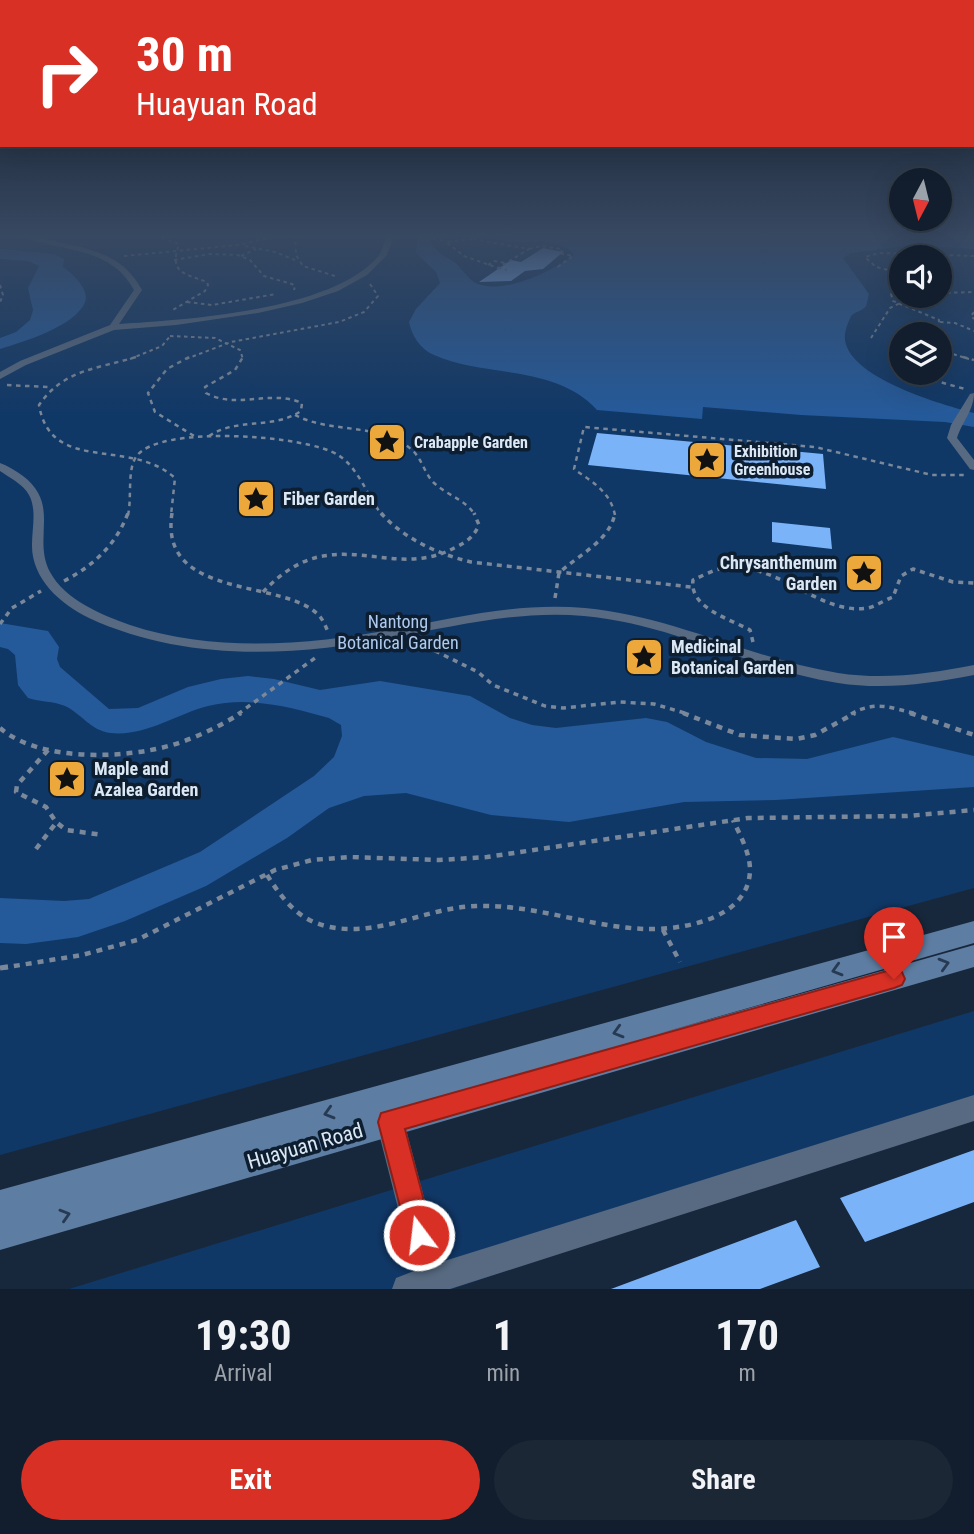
<!DOCTYPE html>
<html lang="en">
<head>
<meta charset="utf-8">
<style>
  body { margin:0; font-family:"Roboto Condensed",sans-serif; background:#1b2735; color:#f1f3f6; height:100vh; display:flex; flex-direction:column; font-size:26px; white-space:nowrap }
  * { box-sizing:border-box; margin:0 }
  p { font-size:23px; color:#9ca2aa }
  .icon { flex:none; width:38px; height:38px; fill:none; stroke:currentColor; stroke-width:2; stroke-linecap:round; stroke-linejoin:round }
  .map { position:relative; height:1289px; overflow:hidden }
  .drawer { display:flex; flex-direction:column; background:#121e2d; flex:1 }
  .drawer>* { flex:none }
  .hud { position:absolute; left:0px; top:0px; width:975px; height:147px; box-shadow:0 7px 28px #0002,0 0 0 2px #313c49; background:#d93025; color:#fff; overflow:hidden }
  .needle { width:46px; rotate:187deg }
  .controls { position:absolute; left:889px; top:168px; display:grid; gap:14px }
  .controls a { display:grid; place-items:center; width:63px; height:63px; border-radius:50%; background:#121e2d; box-shadow:0 7px 28px #0002,0 0 0 2px #313c49; font-size:35px }
  .pin { position:absolute; display:grid; place-items:center; width:60px; height:60px; color:#fff; margin:-72px -30px; border-radius:50% 50% 50% 0; rotate:-45deg; box-shadow:0 0 7px #0007 }
  .pin .icon { rotate:45deg }
  .me { position:absolute; width:77px; margin:-38px; rotate:345deg; stroke-linejoin:round; filter:drop-shadow(0 0 5px #0008) }
  .turn { display:flex; align-items:center; gap:24px; height:147px; padding:0 21px; font-size:32px }
  .turn .icon { width:91px; height:91px; stroke-width:2.5 }
  .turn b { display:block; font-size:49px; line-height:60px }
  .eta { display:flex; justify-content:space-evenly; align-items:center; height:119px; text-align:center }
  .eta b { font-size:42px; font-weight:700; line-height:49px }
  .action { display:flex; gap:14px; margin-top:auto; padding:14px 21px }
  .action a { flex:1; height:80px; border-radius:42px; background:#d93025; color:#fff; font-size:28px; font-weight:700; line-height:80px; text-align:center }
  .action a+a { background:#1b2735; color:#f1f3f6 }
  .map>svg:first-child { display:block }
  .green { fill:#103867; fill-rule:evenodd }
  .water { fill:#255a9a }
  .building { fill:#7bb3f9 }
  .lines { fill:none; stroke-linecap:round; stroke-linejoin:round }
  .path-far4 { stroke:#7b8899; stroke-width:2; stroke-dasharray:3.5 3.5; stroke-linecap:butt }
  .path-far3 { stroke:#7b8899; stroke-width:2.5; stroke-dasharray:4.5 4.5; stroke-linecap:butt }
  .path-far2 { stroke:#7b8899; stroke-width:3.5; stroke-dasharray:5 5; stroke-linecap:butt }
  .path-far1 { stroke:#7b8899; stroke-width:4.5; stroke-dasharray:6 6; stroke-linecap:butt }
  .path { stroke:#7b8899; stroke-width:5; stroke-dasharray:8 8; stroke-linecap:butt }
  .pedestrian { fill:#576a81; fill-rule:evenodd }
  .minor { fill:#576a81; fill-rule:evenodd }
  .secondary { fill:#5e7da2; fill-rule:evenodd }
  .oneway { stroke:#263a53 }
  .route { fill:#d93025; stroke:#8d1f18; stroke-width:2 }
  .labels { text-anchor:middle; stroke-width:7; stroke-linejoin:round; paint-order:stroke }
  .far-poi-label { font-size:16px; font-weight:bold; fill:#dce7f4; stroke:#0e1e31; text-anchor:start }
  .poi-label { font-size:18px; font-weight:bold; fill:#dce7f4; stroke:#0e1e31; text-anchor:start }
  .park-label { font-size:18px; fill:#aecaee; stroke:#0e1e31 }
  .near-street-label { font-size:21px; fill:#dce7f4; stroke:#0e1e31 }
</style>
</head>
<body>
<div class="map">
<svg width="974" height="1289" viewBox="0 0 974 1289">
  <rect width="100%" height="100%" fill="#18283c"/>
  <path class="green" d="M0,235H974V888L0,1155ZM901,257H940V296H901ZM901,334H940V373H901Z
    M974,1011V1114L452,1289H69Z"/>
  <path class="water" d="M425,235H441L430,241C434,251 445,256 454,262C462,268 468,280 478,284C505,294 553,271 574,255C560,237 535,243 516,242C502,241 490,238 477,235H955L974,239V249L913,245L851,253L843,258L869,294L866,306C862,311 857,311 852,315C850,317 847,326 846,329C832,374 943,405 974,413V427L945,422L801,415L703,407L702,419L597,410C555,364 486,378 434,355C420,349 412,336 409,322L416,309L440,283L436,272L416,253L417,240Z
    M0,249L54,254L64,259L63,267C72,273 90,289 85,302C76,326 23,342 0,349V338L16,332L30,320L33,310L28,288L39,266L28,261L0,259Z
    M0,623L48,631L59,647L57,659L60,667L109,709L138,708L188,687L221,679L248,676L274,679L320,690L380,681L470,696L510,718L532,725L556,728L646,718L667,722L706,742L756,758L807,759L893,737L974,756V787L776,800L684,802L569,822L491,815L406,793L364,796L329,808L287,838L206,886L125,921L78,937L26,944L0,943V898L64,901L89,899L200,852L314,776L334,757L342,736L341,725L329,718C290,707 249,696 208,706C176,714 145,737 110,733C90,730 82,714 65,706C54,701 40,702 28,698L18,685L15,655L8,649L0,647Z"/>
  <path class="building" d="M543,248L563,252L543,269L525,271L511,281L479,282L511,260L521,262Z
    M597,433L823,454L826,489L588,465Z
    M772,522L830,528L832,549L772,542Z
    M974,1150V1202L865,1242L840,1198Z
    M796,1220L820,1267L760,1289H611Z"/>
  <g class="lines">
    <path class="path-far4" d="M106,235H154L179,244C169,273 183,273 207,282L208,285L205,291L171,311
      M295,235L296,255L303,266L335,276
      M405,235L447,241
      M473,239L529,249L498,268L464,256L446,242Z
      M245,246L275,252L295,260
      M529,249L541,246L561,249L560,251L565,252L562,254L573,256L556,268
      M124,256L238,245L284,235
      M241,256L256,249
      M174,260L210,254L238,255L250,260L264,276L292,284L295,286L294,290
      M488,265L494,261L505,263
      M498,268L507,270
      M901,273L876,267L865,257L879,253L974,256
      M901,284L891,294L893,301L939,320V324L930,334
      M0,285L3,295L0,302
      M940,293L974,292
      M187,302L212,305L276,294
      M974,312L971,316L974,319
      M940,322L955,323L974,331
      M170,336L215,338L240,350L243,359
      M871,338L890,308L914,296
      M940,350L969,359
      M130,359L162,346L171,335
      M186,359L231,342L339,322L364,312L378,296L370,284"/>
    <path class="path-far3" d="M136,357C97,369 64,369 39,405C51,475 130,437 175,478L171,515
      M189,357L167,369L148,393L155,412L194,436
      M963,357L974,360
      M893,363L901,369
      M907,373L965,389
      M7,385L48,387
      M295,415C331,434 381,422 412,450C422,459 424,472 433,482C446,495 465,499 475,515
      M209,436C237,417 273,430 301,411L302,403C270,389 237,410 206,393L205,387L235,370L243,357
      M128,515C132,498 127,470 136,457C157,424 307,435 338,455C359,468 367,496 382,515
      M615,515C610,491 592,482 574,469L584,427L815,447L932,475H965"/>
    <path class="path-far2" d="M172,513C158,603 290,577 321,618C324,622 326,627 328,632
      M381,513C404,539 438,554 471,562L691,587
      M64,581C93,566 116,545 128,513
      M263,592C279,575 299,560 323,556C370,548 409,573 456,547C467,542 474,536 479,525L474,513
      M555,598L559,573C578,555 610,541 615,513
      M0,624L12,608L41,591
      M417,642L478,672L493,685L545,706L563,708L620,702L654,704L688,714
      M753,642L750,630C730,619 689,608 693,580C702,576 713,570 723,568C777,560 819,616 868,608C876,606 885,600 893,597L901,576L913,569L953,582L974,583
      M238,714L315,658
      M851,714C876,700 891,708 917,714"/>
    <path class="path-far1" d="M683,713L740,735L796,739L815,735L855,713
      M910,713L974,735
      M0,728C39,762 125,759 172,745C196,738 220,726 241,713
      M48,750L17,785L16,792L46,807L56,822L66,830L103,835
      M36,849L56,823
      M267,875C283,900 299,921 330,927C381,937 427,907 477,906C534,904 588,927 645,929C683,930 749,919 750,870C750,853 740,835 733,820
      M663,930L680,962
      M2,968L82,955L137,940L275,870L312,860L349,857L439,860L487,857L748,818L907,816L974,810"/>
    <path class="path" d="M0,968L13,966"/>
    <path class="pedestrian" d="M23,235H32C75,249 118,245 142,290L119,324C187,320 336,310 379,255C383,249 384,241 387,235H394L387,255L367,275L338,291L302,303L258,313L176,325L114,330L26,365L0,379V372L20,361L110,325L134,290C116,256 82,252 48,244C39,242 29,240 23,235Z
      M974,393C974,410 962,422 957,438L974,460V470L970,469L947,438L951,425L970,394Z
      M0,463C8,466 16,471 23,476C61,505 32,538 50,572C65,600 102,615 130,625C215,653 309,645 395,629C458,617 521,602 585,608C673,616 752,659 838,673C884,680 929,674 974,665V675C929,684 883,690 838,683C751,669 673,624 584,616C520,610 457,626 395,637C294,657 184,662 89,618C60,604 31,578 32,544C32,528 37,510 29,495C23,484 10,478 0,471Z"/>
    <path class="minor" d="M974,1095V1121L450,1289H392L396,1278L414,1271L374,1114L378,1105L388,1101L398,1105L402,1114L441,1262Z"/>
    <path class="secondary" d="M974,921V943L654,1035L974,945V967L0,1250V1190Z"/>
  </g>
  <defs><path id="oneway-chevron" d="M-2-3.5L2.5 0L-2 3.5" fill="none" stroke-width="1.6" stroke-linecap="round" stroke-linejoin="round" transform="scale(1.75)"/></defs>
  <g class="oneway">
    <use href="#oneway-chevron" transform="translate(944 964) rotate(-16)"/>
    <use href="#oneway-chevron" transform="translate(837 970) rotate(164)"/>
    <use href="#oneway-chevron" transform="translate(618 1032) rotate(164)"/>
    <use href="#oneway-chevron" transform="translate(329 1113) rotate(164)"/>
    <use href="#oneway-chevron" transform="translate(65 1215) rotate(-17)"/>
  </g>
  <linearGradient id="sky" x2="0" y2="1"><stop stop-color="#0d1621"/><stop offset="0.57" stop-color="#374861"/><stop offset="1" stop-color="#374861" stop-opacity="0"/></linearGradient>
  <rect width="974" height="415" fill="url(#sky)"/>
  <path class="route" d="M894,969L902,972L905,979L902,985L894,988L405,1129L433,1235L429,1245L419,1249L410,1245L378,1122L381,1113Z"/>
  <defs>
    <symbol id="sight-square" viewBox="-11 -11 22 22"><rect x="-9" y="-9" width="18" height="18" rx="4" fill="#eda83b" stroke="#0e1e31"/><path d="M0-6L1.8-2.2L6-1.7L2.9 1.2L3.7 5.4L0 3.3L-3.7 5.4L-2.9 1.2L-6-1.7L-1.8-2.2Z" fill="#111"/></symbol>
  </defs>
  <g fill-rule="evenodd">
    <use href="#sight-square" x="365" y="420" width="44" height="44"/>
    <use href="#sight-square" x="685" y="438" width="44" height="44"/>
    <use href="#sight-square" x="234" y="477" width="44" height="44"/>
    <use href="#sight-square" x="842" y="551" width="44" height="44"/>
    <use href="#sight-square" x="622" y="635" width="44" height="44"/>
    <use href="#sight-square" x="45" y="757" width="44" height="44"/>
  </g>
  <g class="labels">
    <g class="far-poi-label">
      <text x="414" y="448">Crabapple Garden</text>
      <text x="734" y="457">Exhibition<tspan x="734" dy="18">Greenhouse</tspan></text>
    </g>
    <g class="poi-label">
      <text x="283" y="505">Fiber Garden</text>
      <text x="837" y="569" text-anchor="end">Chrysanthemum<tspan x="837" dy="21">Garden</tspan></text>
      <text x="671" y="653">Medicinal<tspan x="671" dy="21">Botanical Garden</tspan></text>
      <text x="94" y="775">Maple and<tspan x="94" dy="21">Azalea Garden</tspan></text>
    </g>
    <g class="park-label">
      <text x="398" y="628">Nantong<tspan x="398" dy="21">Botanical Garden</tspan></text>
    </g>
    <g class="near-street-label">
      <text transform="translate(305 1146) rotate(-16)" y="7">Huayuan Road</text>
    </g>
  </g>
</svg>
<div class="controls">
<a><svg class="needle" viewBox="-14 -14 28 28"><path d="M0-13l5 13h-10z" fill="#e53935"/><path d="M0 13l5-13h-10z" fill="#9ca2aa"/></svg></a>
<a><svg class="icon" aria-label="sound" viewBox="0 0 24 24"><path d="M4 9h4l5-4v14l-5-4H4zM17 9q2 3 0 6"/></svg></a>
<a><svg class="icon" aria-label="layers" viewBox="0 0 24 24"><path d="M12 4l9 5-9 5-9-5zM3 14l9 5 9-5"/></svg></a>
</div>
<div class="pin" style="left:894px;top:979px;background:#d93025"><svg class="icon" aria-label="arrive" viewBox="0 0 24 24"><path d="M6 21V4h12l-3 4 3 4H6"/></svg></div>
<svg class="me" style="left:419px;top:1235px" viewBox="-20 -20 40 40"><circle r="17" fill="#d93025" stroke="#fff" stroke-width="3"/><path d="M0-11L8 9 0 5-8 9z" fill="#fff"/></svg>
<div class="hud">
<div class="turn"><svg class="icon" aria-label="right" viewBox="0 0 24 24"><path d="M7 20v-9h11M14 6l5 5-5 5"/></svg><div><b>30 m</b>Huayuan Road</div></div>
</div>
</div>
<section class="drawer">
<div class="eta">
<div><b>19:30</b><p>Arrival</p></div>
<div><b>1</b><p>min</p></div>
<div><b>170</b><p>m</p></div>
</div>
<div class="action"><a>Exit</a><a>Share</a></div>
</section>
</body>
</html>
